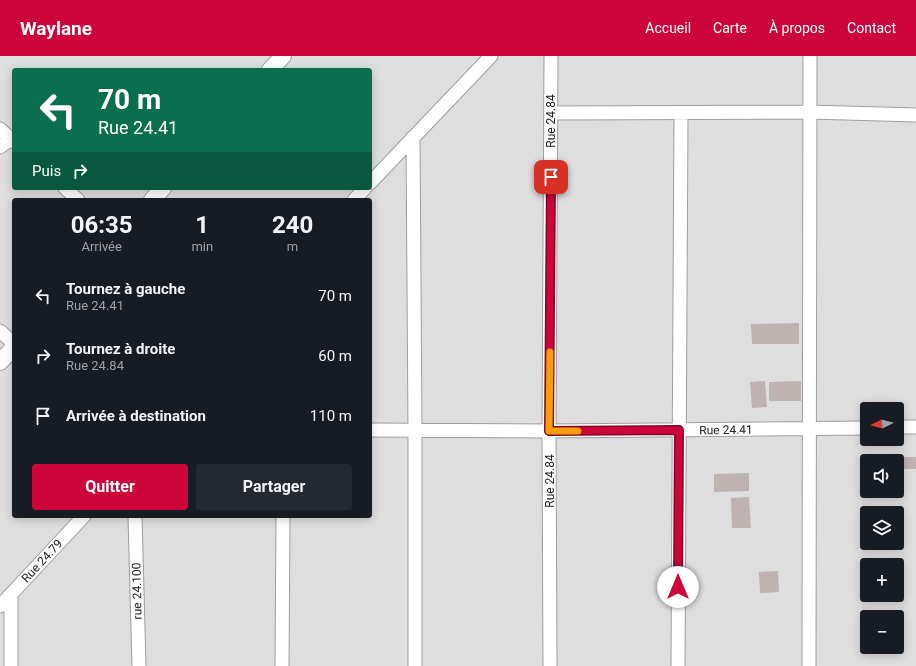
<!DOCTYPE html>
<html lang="fr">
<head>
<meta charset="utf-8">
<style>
  body { margin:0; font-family:Roboto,sans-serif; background:#242831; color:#f1f3f6; height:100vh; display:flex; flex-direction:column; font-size:15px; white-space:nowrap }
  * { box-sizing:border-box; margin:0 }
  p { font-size:13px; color:#9ea1a6 }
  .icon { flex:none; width:22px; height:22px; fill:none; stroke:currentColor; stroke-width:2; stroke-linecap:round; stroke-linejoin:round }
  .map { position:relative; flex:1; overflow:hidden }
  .side { position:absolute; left:12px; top:142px; width:360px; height:320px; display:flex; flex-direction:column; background:#171b24; border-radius:4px; box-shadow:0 2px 10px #0003 }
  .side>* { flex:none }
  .guide { position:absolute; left:12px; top:12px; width:360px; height:122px; border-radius:4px; box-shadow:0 2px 10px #0003; background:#0b6e4f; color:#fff; overflow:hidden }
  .needle { width:26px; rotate:264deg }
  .buttons { position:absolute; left:860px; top:346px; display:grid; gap:8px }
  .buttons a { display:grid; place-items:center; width:44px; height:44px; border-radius:4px; background:#171b24; box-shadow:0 2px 10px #0003; font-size:20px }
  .pin { position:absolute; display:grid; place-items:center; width:34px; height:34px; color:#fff; margin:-17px; border-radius:8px; box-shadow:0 2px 6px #0006 }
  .me { position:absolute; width:44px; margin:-22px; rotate:0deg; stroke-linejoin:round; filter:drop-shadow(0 0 3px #0008) }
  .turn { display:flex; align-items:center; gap:14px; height:84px; padding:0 20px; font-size:18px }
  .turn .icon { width:52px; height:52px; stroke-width:2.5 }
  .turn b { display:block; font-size:28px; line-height:34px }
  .then { display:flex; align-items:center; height:38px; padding:0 20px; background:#0003; gap:8px; font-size:15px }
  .eta { display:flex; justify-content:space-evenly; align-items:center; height:68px; text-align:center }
  .eta b { font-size:24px; font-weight:700; line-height:28px }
  .button { display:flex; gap:8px; margin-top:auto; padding:8px 20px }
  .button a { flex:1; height:46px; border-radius:4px; background:#cc063b; color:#fff; font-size:16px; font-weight:700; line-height:46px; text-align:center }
  .button a+a { background:#242831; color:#f1f3f6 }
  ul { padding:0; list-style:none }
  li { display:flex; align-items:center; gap:12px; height:60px; padding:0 20px }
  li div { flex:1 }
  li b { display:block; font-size:15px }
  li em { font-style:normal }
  header { display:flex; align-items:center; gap:24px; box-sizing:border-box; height:56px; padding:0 20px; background:#cc063b; color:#fff }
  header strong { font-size:19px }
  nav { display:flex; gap:22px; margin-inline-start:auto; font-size:14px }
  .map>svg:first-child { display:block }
  .residential { fill:#dfdedf; fill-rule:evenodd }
  .building { fill:#beb3b1 }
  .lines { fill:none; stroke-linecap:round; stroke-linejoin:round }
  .minor-casing { stroke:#9e9e9e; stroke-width:15 }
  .tertiary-casing { stroke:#9e9e9e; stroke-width:18 }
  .minor { stroke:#fff; stroke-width:13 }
  .tertiary { stroke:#fff; stroke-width:16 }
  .route-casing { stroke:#850426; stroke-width:10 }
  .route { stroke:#cc063b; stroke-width:7 }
  .slow { stroke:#f59e0b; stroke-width:7 }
  .labels { text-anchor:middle; stroke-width:3.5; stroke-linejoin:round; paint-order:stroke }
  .street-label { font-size:12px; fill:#212121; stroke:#fff }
</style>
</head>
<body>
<header>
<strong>Waylane</strong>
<nav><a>Accueil</a><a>Carte</a><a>À propos</a><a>Contact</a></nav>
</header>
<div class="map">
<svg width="916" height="610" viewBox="0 0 916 610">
  <rect width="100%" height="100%" fill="#f1ece8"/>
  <path class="residential" d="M0,0H916V610H0ZM14,14H370V132H14ZM14,144H370V460H14ZM867,353H897V383H867ZM867,405H897V435H867ZM867,457H897V487H867ZM867,509H897V539H867ZM867,561H897V591H867Z"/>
  <path class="building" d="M799,267V288H752L751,268Z
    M765,325L767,351L752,352L750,326Z
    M801,325V345H769V326Z
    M880,401H916V413H897V405H880Z
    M749,417V435L714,436V418Z
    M749,441L751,472H732L731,442Z
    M778,515L779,536L760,537L759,516Z"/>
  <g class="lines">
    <defs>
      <path id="minor" d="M551,57L810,56L916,59
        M0,73L14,86
        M413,81L415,375V610
        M0,91L11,83
        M370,127L491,0
        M65,132L78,144
        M354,144L365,132
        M0,275L14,288
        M897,371H916
        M370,374L549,375L867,372
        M135,460L139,610
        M0,550L84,460
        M11,610V539
        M282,610L283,460
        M550,610L549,375L551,0
        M678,610L681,58
        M809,610L810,0"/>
      <path id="tertiary" d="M270,14L283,0
        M152,144L163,132
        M0,306L14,291"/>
    </defs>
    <use href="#minor" class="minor-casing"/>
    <use href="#tertiary" class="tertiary-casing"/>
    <use href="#minor" class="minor"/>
    <use href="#tertiary" class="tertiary"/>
  </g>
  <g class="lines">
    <defs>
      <path id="route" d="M551,121L549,375L679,374L678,531"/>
    </defs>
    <use href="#route" class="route-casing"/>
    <use href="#route" class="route"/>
    <path class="slow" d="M550,296L549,375H578"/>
  </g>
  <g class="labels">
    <g class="street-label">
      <text transform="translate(551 65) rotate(-90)" y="4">Rue 24.84</text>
      <text transform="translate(726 374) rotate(-1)" y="4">Rue 24.41</text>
      <text transform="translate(550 425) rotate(-90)" y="4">Rue 24.84</text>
      <text transform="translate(42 505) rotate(-47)" y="4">Rue 24.79</text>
      <text transform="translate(137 535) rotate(-91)" y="4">rue 24.100</text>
    </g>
  </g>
</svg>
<div class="buttons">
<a><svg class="needle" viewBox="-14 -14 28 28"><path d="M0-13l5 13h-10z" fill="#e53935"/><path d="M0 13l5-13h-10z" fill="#9ea1a6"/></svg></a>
<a><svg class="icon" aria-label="sound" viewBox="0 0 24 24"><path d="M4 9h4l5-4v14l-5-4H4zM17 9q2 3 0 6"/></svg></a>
<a><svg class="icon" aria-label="layers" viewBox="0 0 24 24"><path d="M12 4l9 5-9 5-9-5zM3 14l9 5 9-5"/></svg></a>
<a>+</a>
<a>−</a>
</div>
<div class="pin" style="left:551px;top:121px;background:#d93025"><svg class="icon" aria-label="arrive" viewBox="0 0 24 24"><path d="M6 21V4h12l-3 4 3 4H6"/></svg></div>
<svg class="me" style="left:678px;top:531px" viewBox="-20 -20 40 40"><circle r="19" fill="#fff"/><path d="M0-13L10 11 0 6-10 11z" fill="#cc063b"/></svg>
<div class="guide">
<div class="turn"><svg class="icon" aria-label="left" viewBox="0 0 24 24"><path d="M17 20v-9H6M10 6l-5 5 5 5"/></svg><div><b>70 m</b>Rue 24.41</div></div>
<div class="then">Puis<svg class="icon" aria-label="right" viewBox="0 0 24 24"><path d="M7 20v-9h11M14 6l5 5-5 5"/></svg></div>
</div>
<section class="side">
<div class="eta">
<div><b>06:35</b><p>Arrivée</p></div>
<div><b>1</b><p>min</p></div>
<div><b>240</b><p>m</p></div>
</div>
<ul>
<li><svg class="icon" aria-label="left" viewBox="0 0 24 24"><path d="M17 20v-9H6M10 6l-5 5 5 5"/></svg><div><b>Tournez à gauche</b><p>Rue 24.41</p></div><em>70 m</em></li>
<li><svg class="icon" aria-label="right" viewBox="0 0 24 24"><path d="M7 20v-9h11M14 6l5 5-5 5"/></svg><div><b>Tournez à droite</b><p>Rue 24.84</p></div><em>60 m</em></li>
<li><svg class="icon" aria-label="arrive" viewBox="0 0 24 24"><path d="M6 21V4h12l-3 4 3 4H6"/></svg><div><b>Arrivée à destination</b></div><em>110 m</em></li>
</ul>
<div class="button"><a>Quitter</a><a>Partager</a></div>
</section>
</div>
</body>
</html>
